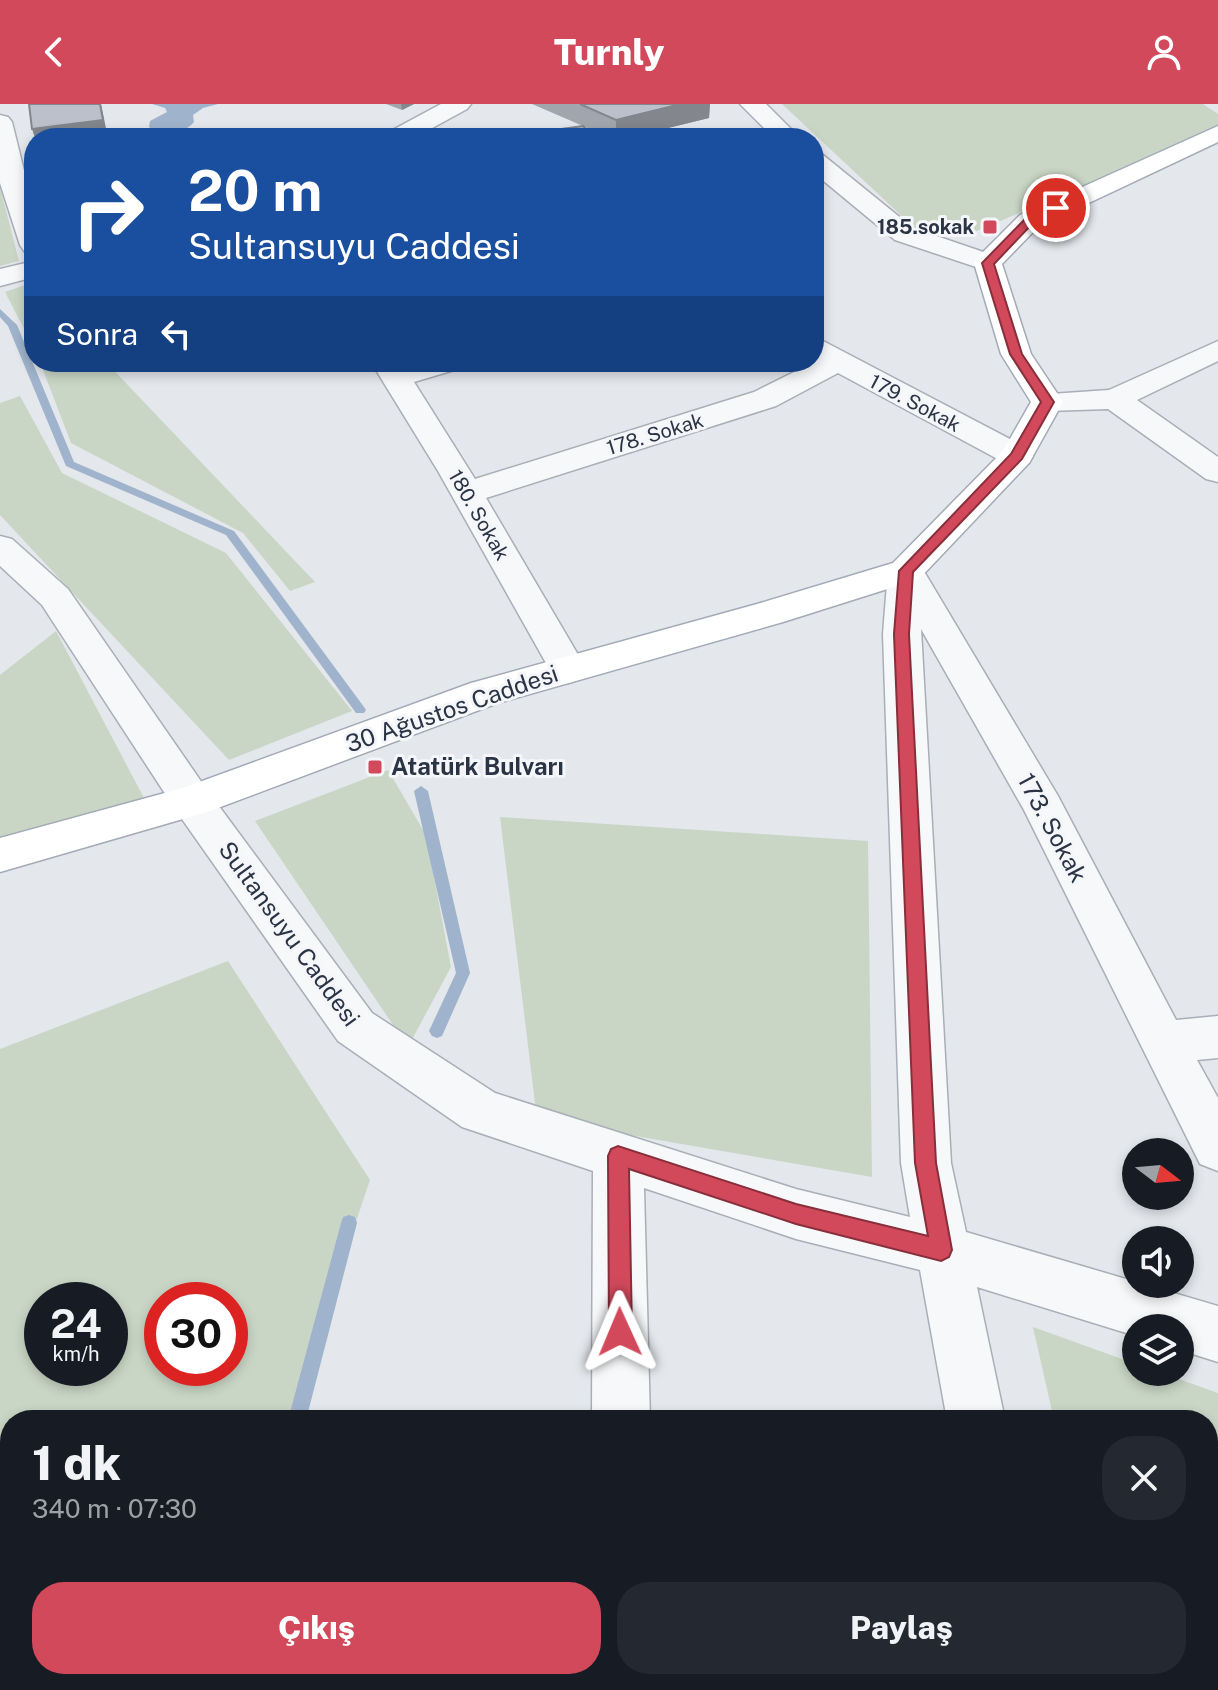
<!DOCTYPE html>
<html lang="tr">
<head>
<meta charset="utf-8">
<style>
  body { margin:0; font-family:"Public Sans",sans-serif; background:#242831; color:#f1f3f6; height:100vh; display:flex; flex-direction:column; font-size:30px; white-space:nowrap }
  * { box-sizing:border-box; margin:0 }
  p { font-size:26px; color:#9ea1a6 }
  .icon { flex:none; width:44px; height:44px; fill:none; stroke:currentColor; stroke-width:2; stroke-linecap:round; stroke-linejoin:round }
  .map { position:relative; flex:1; overflow:hidden }
  .details { position:absolute; left:0px; top:1306px; width:1218px; height:280px; display:flex; flex-direction:column; background:#171b24; border-radius:32px 32px 0 0; box-shadow:0 4px 12px #0003 }
  .details>* { flex:none }
  .top-card { position:absolute; left:24px; top:24px; width:800px; height:244px; border-radius:32px; box-shadow:0 4px 12px #0003; background:#1a4fa0; color:#fff; overflow:hidden }
  .needle { width:52px; rotate:106deg }
  .controls { position:absolute; left:1122px; top:1034px; display:grid; gap:16px }
  .controls a { display:grid; place-items:center; width:72px; height:72px; border-radius:50%; background:#171b24; box-shadow:0 4px 12px #0003; font-size:40px }
  .speed { position:absolute; left:24px; top:1178px; display:flex; gap:16px; font-size:40px; font-weight:700; text-align:center }
  .speed>* { display:grid; place-content:center; width:104px; height:104px; border-radius:50%; background:#171b24; box-shadow:0 4px 12px #0003; line-height:1 }
  .speed small { font-size:20px; font-weight:400 }
  .speed .limit { border:12px solid #d22; background:#fff; color:#111 }
  .pin { position:absolute; display:grid; place-items:center; width:68px; height:68px; color:#fff; margin:-34px; border:4px solid #fff; border-radius:50%; box-shadow:0 2px 8px #0007 }
  .me { position:absolute; width:88px; margin:-44px; rotate:359deg; stroke-linejoin:round; filter:drop-shadow(0 0 6px #0008) }
  .turn { display:flex; align-items:center; gap:28px; height:168px; padding:0 32px; font-size:36px }
  .turn .icon { width:104px; height:104px; stroke-width:2.5 }
  .turn b { display:block; font-size:56px; line-height:68px }
  .then { display:flex; align-items:center; height:76px; padding:0 32px; background:#0003; gap:16px; font-size:30px }
  .round { display:grid; place-items:center; flex:none; width:84px; height:84px; border-radius:32px; background:#242831 }
  .summary { display:flex; align-items:center; justify-content:space-between; height:136px; padding:0 32px }
  h1 { font-size:48px; font-weight:800; line-height:60px }
  .cta { display:flex; gap:16px; margin-top:auto; padding:16px 32px }
  .cta a { flex:1; height:92px; border-radius:32px; background:#d1495b; color:#fff; font-size:32px; font-weight:800; line-height:92px; text-align:center }
  .cta a+a { background:#242831; color:#f1f3f6 }
  header { display:flex; justify-content:space-between; align-items:center; height:104px; padding:0 32px; background:#d1495b; color:#fff; font-size:36px; font-weight:800 }
  .map>svg:first-child { display:block }
  .green { fill:#c9d6c5; fill-rule:evenodd }
  .water { fill:#9fb4cc }
  .lines { fill:none; stroke-linecap:round; stroke-linejoin:round }
  .stream { fill:#9fb4cc; fill-rule:evenodd }
  .minor-casing { stroke:#a9aeb7; stroke-width:3 }
  .major-casing { stroke:#a3abb8; stroke-width:3 }
  .minor { fill:#f7f8fa; fill-rule:evenodd }
  .major { fill:#fff; fill-rule:evenodd }
  .wall { fill:#a1a5ae }
  .shaded-wall { fill:#83868d }
  .building { fill:#bbc0ca; stroke:#83868d; stroke-width:2 }
  .route { fill:#d1495b; stroke:#882f3b; stroke-width:2 }
  .poi-dot { fill:#d1495b; stroke:#f4f6f9; stroke-width:3 }
  .labels { text-anchor:middle; stroke-width:6; stroke-linejoin:round; paint-order:stroke }
  .far-poi-label { font-size:20px; font-weight:bold; fill:#2b3445; stroke:#f4f6f9; text-anchor:end }
  .far-street-label { font-size:20px; fill:#2b3445; stroke:#f4f6f9 }
  .street-label { font-size:24px; fill:#2b3445; stroke:#f4f6f9 }
  .poi-label { font-size:24px; font-weight:bold; fill:#2b3445; stroke:#f4f6f9; text-anchor:start }
</style>
</head>
<body>
<header><svg class="icon" aria-label="back" viewBox="0 0 24 24"><path d="M15 5l-7 7 7 7"/></svg>Turnly<svg class="icon" aria-label="person" viewBox="0 0 24 24"><circle cx="12" cy="8" r="4"/><path d="M4 21q1-7 8-7t8 7"/></svg></header>
<div class="map">
<svg width="1218" height="1586" viewBox="0 0 1218 1586">
  <rect width="100%" height="100%" fill="#e4e7ec"/>
  <path class="green" d="M782,0H1203L1218,10V25L972,129L923,132Z
    M0,83L19,157L0,162Z
    M28,180L34,186V244L5,188Z
    M40,258H106L315,478L290,487L243,429L71,339Z
    M20,292L62,369L226,449L352,607L229,656L0,411V299Z
    M56,527L144,694L0,734V571Z
    M388,666L426,731L451,863L408,943L255,717Z
    M500,713L868,737L872,1073L537,1015Z
    M228,857L370,1076L289,1316H10V1576H238V1586H0V945ZM42,1196H110V1264H42ZM162,1196H230V1264H162Z
    M1033,1223L1136,1260V1268H1159L1218,1289V1586H1116L1114,1576H1208V1316H1054Z"/>
  <path class="water" d="M152,0H218L203,4L193,11L194,18C183,31 161,33 149,23L150,17L167,8L165,4Z"/>
  <g class="lines">
    <path class="stream" d="M0,205L17,221L74,358L234,427L364,603L366,606L364,609H356L226,431L66,362L8,222L0,213Z
      M421,682L428,687L470,869L442,932L437,934L432,932L429,927L456,869L414,687Z
      M349,1111L355,1113L357,1119L306,1316H288L341,1119L343,1113Z
      M243,1576H263L262,1586H242Z"/>
    <defs>
      <path id="minor" d="M441,0H471L467,5L414,34H384L387,29Z
        M740,0H766L800,34H774Z
        M0,11L8,13L12,18L34,107V149L24,147L20,141L0,79Z
        M814,49L823,51L913,124L998,153L1002,159L998,165L988,167L895,136L814,69Z
        M34,157V173L0,182V165Z
        M814,235L825,238L1029,345L1033,352L1029,359L1017,362L1005,359L838,269L776,302L486,394L587,566L581,575L568,579L555,575L438,367L371,258H401L404,262L418,258H465L461,264L414,278L475,375L754,288L814,258Z
        M1218,237V257L1137,296L1218,353V378L1206,375L1108,305L1047,307L1036,305L1031,298L1036,291L1109,286Z
        M0,432L12,435L68,485L207,686L372,909L495,989L796,1085L910,1113L901,1059L883,530L888,467L893,459L906,456L919,459L1058,692L1176,916L1218,912V954L1197,956L1218,994V1067L1200,1060L1024,706L921,525L951,1059L966,1128L1218,1202V1258L1180,1246V1224H1136V1232L977,1183L1005,1316H947L920,1166L796,1135L644,1084L650,1316H592L593,1067L462,1023L338,937L177,708L42,501L0,462Z
        M593,1576H657V1586H593Z
        M994,1576H1058L1060,1586H996Z"/>
      <path id="major" d="M1218,22V38L1038,123L1002,160L1031,250L1063,298L1029,359L919,475L783,518L498,599L207,708L0,768V734L183,684L471,579L757,500L893,459L1003,347L1031,298L1001,250L974,159L978,153L1020,111Z"/>
    </defs>
    <use href="#minor" class="minor-casing"/>
    <use href="#major" class="major-casing"/>
    <use href="#minor" class="minor"/>
    <use href="#major" class="major"/>
  </g>
  <path class="wall" d="M386,0H414L402,6Z
    M532,0H710L709,14L627,34H610L583,22L595,34H531V29L583,22Z"/>
  <path class="shaded-wall" d="M100,0H101L108,34H35L32,25Z
    M401,0H414L402,6Z
    M681,0H710L709,14L627,34H616V16Z"/>
  <path class="building" d="M29,0H100L103,16L32,25Z
    M580,0H681L616,16Z
    M583,22L595,34H535L531,29Z"/>
  <path class="route" d="M1053,102L1062,104L1033,119L994,160L1022,250L1054,298L1022,355L913,468L909,530L936,1059L952,1146L949,1153L941,1157L796,1120L629,1065L632,1228L628,1236L620,1239L612,1236L609,1228L608,1052L611,1045L618,1042L796,1100L928,1132L915,1059L894,530L899,467L1011,350L1041,298L1010,250L982,159L1026,114Z"/>
  <g class="poi-dot">
    <rect x="982" y="115" width="16" height="16" rx="4"/>
    <rect x="367" y="655" width="16" height="16" rx="4"/>
  </g>
  <g class="labels">
    <g class="far-poi-label">
      <text x="974" y="130">185.sokak</text>
    </g>
    <g class="far-street-label">
      <text transform="translate(915 299) rotate(28)" y="7">179. Sokak</text>
      <text transform="translate(655 330) rotate(-17)" y="7">178. Sokak</text>
      <text transform="translate(479 411) rotate(60)" y="7">180. Sokak</text>
    </g>
    <g class="street-label">
      <text transform="translate(452 605) rotate(-19)" y="8">30 Ağustos Caddesi</text>
      <text transform="translate(1052 724) rotate(62)" y="8">173. Sokak</text>
      <text transform="translate(289 830) rotate(54)" y="8">Sultansuyu Caddesi</text>
    </g>
    <g class="poi-label">
      <text x="391" y="671">Atatürk Bulvarı</text>
    </g>
  </g>
</svg>
<div class="controls">
<a><svg class="needle" viewBox="-14 -14 28 28"><path d="M0-13l5 13h-10z" fill="#e53935"/><path d="M0 13l5-13h-10z" fill="#9ea1a6"/></svg></a>
<a><svg class="icon" aria-label="sound" viewBox="0 0 24 24"><path d="M4 9h4l5-4v14l-5-4H4zM17 9q2 3 0 6"/></svg></a>
<a><svg class="icon" aria-label="layers" viewBox="0 0 24 24"><path d="M12 4l9 5-9 5-9-5zM3 14l9 5 9-5"/></svg></a>
</div>
<div class="speed"><div>24<small>km/h</small></div><div class="limit">30</div></div>
<div class="pin" style="left:1056px;top:104px;background:#d93025"><svg class="icon" aria-label="arrive" viewBox="0 0 24 24"><path d="M6 21V4h12l-3 4 3 4H6"/></svg></div>
<svg class="me" style="left:620px;top:1228px" viewBox="-20 -20 40 40"><path d="M0-17L14 15 0 8-14 15z" fill="#d1495b" stroke="#fff" stroke-width="4"/></svg>
<div class="top-card">
<div class="turn"><svg class="icon" aria-label="right" viewBox="0 0 24 24"><path d="M7 20v-9h11M14 6l5 5-5 5"/></svg><div><b>20 m</b>Sultansuyu Caddesi</div></div>
<div class="then">Sonra<svg class="icon" aria-label="left" viewBox="0 0 24 24"><path d="M17 20v-9H6M10 6l-5 5 5 5"/></svg></div>
</div>
<section class="details">
<div class="summary"><div><h1>1 dk</h1><p>340 m · 07:30</p></div><a class="round"><svg class="icon" aria-label="close" viewBox="0 0 24 24"><path d="M6 6l12 12M18 6L6 18"/></svg></a></div>
<div class="cta"><a>Çıkış</a><a>Paylaş</a></div>
</section>
</div>
</body>
</html>
